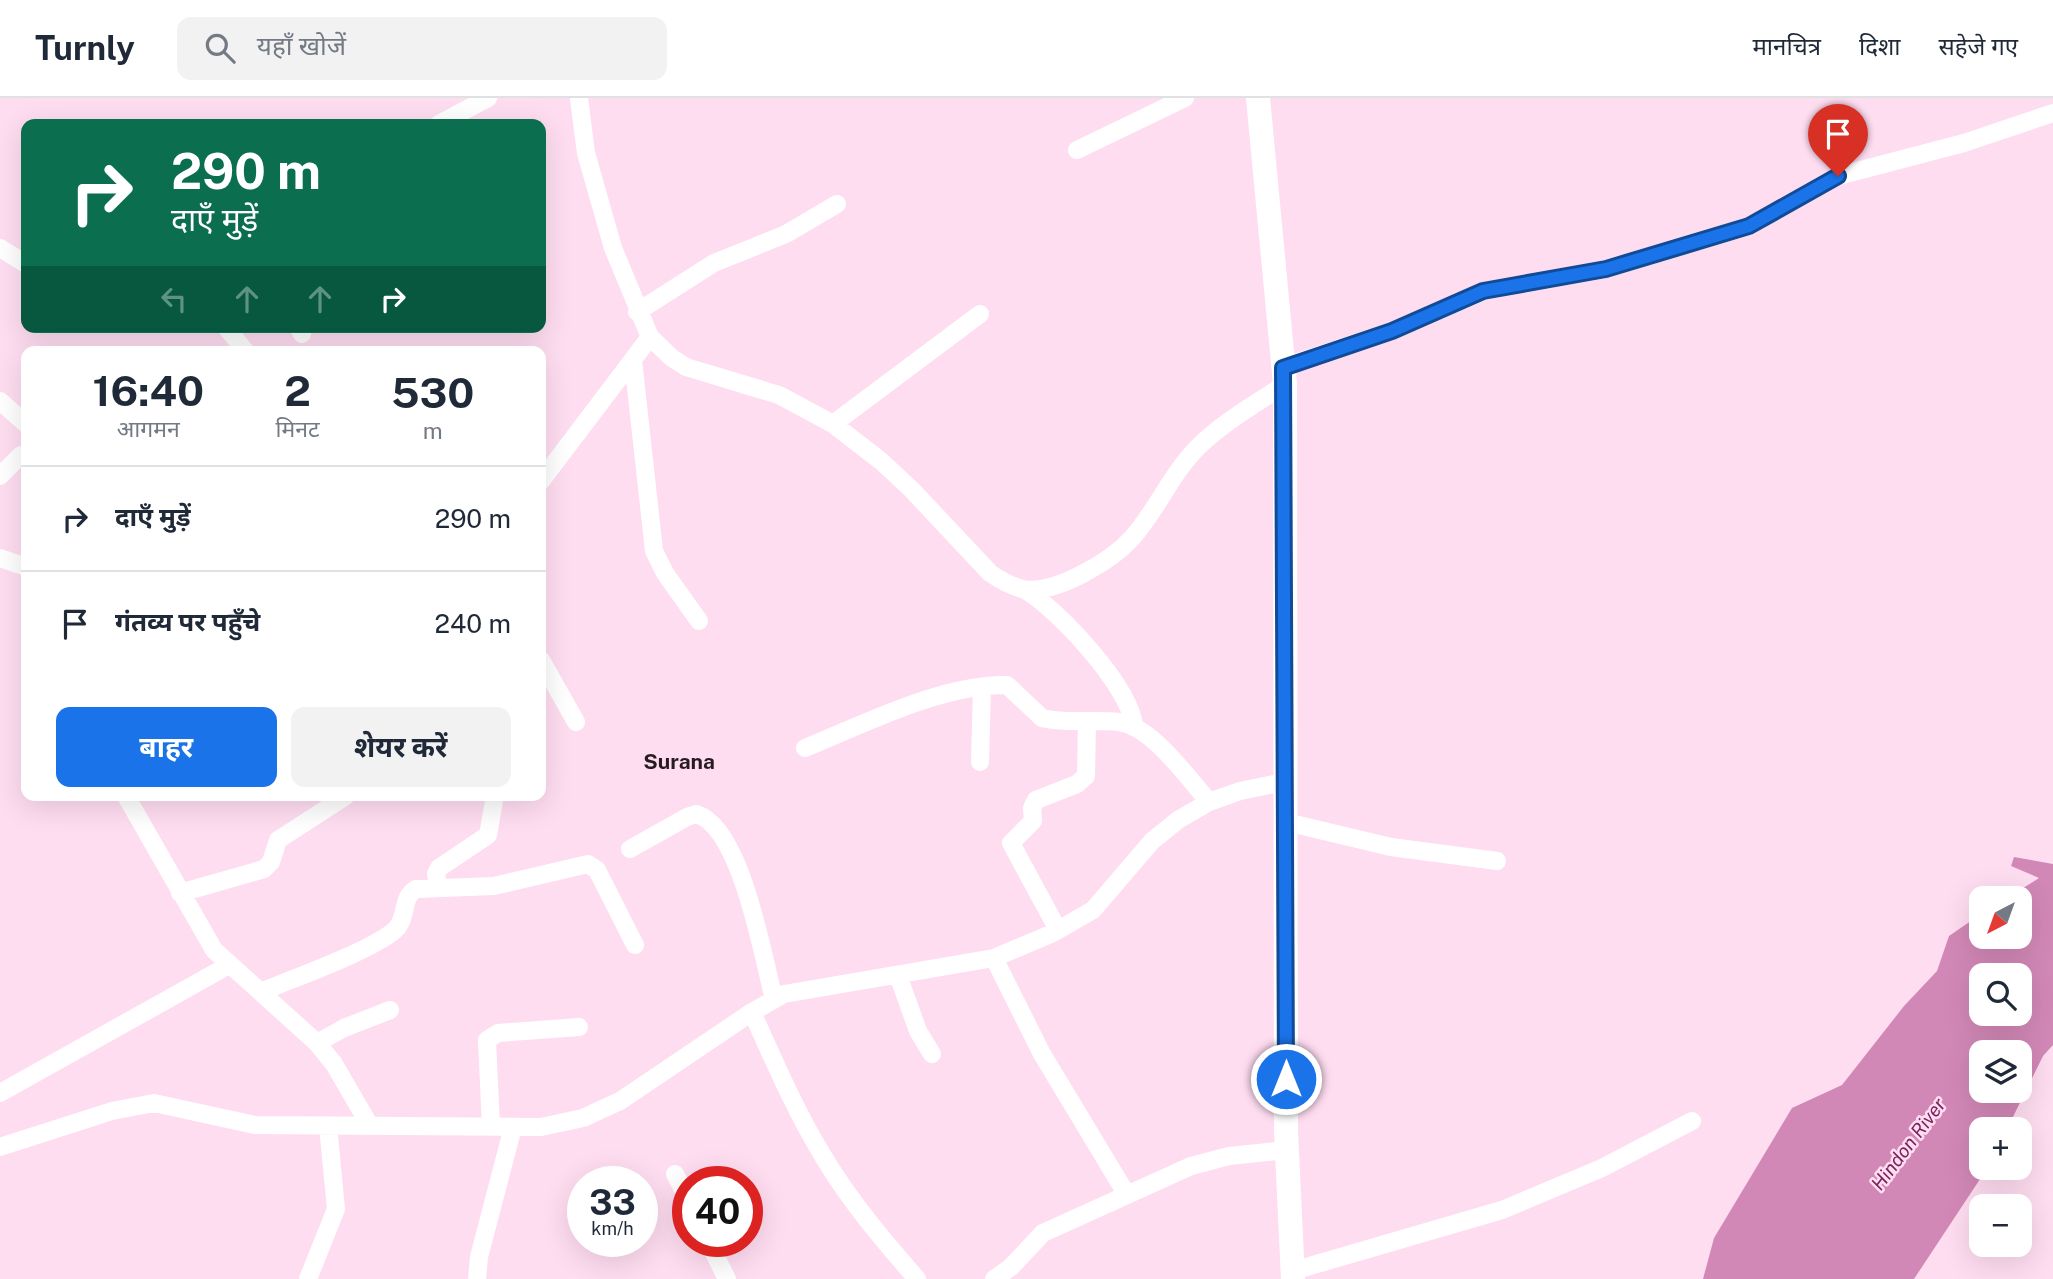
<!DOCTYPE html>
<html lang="hi">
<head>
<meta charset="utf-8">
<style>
  body { margin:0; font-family:"Public Sans","Noto Sans Devanagari",sans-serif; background:#f2f2f3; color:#1f2937; height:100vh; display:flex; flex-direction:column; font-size:26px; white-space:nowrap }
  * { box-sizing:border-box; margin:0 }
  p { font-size:23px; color:#747a83 }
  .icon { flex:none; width:38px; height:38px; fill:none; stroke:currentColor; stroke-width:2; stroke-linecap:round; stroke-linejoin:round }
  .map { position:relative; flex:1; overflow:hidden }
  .details { position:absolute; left:21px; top:248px; width:525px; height:455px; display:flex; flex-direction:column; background:#fff; border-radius:14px; box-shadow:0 7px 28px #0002 }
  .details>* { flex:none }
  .guide { position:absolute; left:21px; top:21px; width:525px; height:214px; border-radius:14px; box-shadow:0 7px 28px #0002; background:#0b6e4f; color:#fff; overflow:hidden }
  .needle { width:46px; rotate:221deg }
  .controls { position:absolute; left:1969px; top:788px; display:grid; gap:14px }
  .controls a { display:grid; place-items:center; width:63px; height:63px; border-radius:14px; background:#fff; box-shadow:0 7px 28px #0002; font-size:35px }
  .speed { position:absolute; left:567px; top:1068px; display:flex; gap:14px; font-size:35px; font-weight:700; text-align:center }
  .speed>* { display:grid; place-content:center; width:91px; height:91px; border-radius:50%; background:#fff; box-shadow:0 7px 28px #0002; line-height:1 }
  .speed small { font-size:18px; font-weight:400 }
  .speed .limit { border:10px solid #d22; background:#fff; color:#111 }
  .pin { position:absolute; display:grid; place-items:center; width:60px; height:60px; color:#fff; margin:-72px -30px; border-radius:50% 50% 50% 0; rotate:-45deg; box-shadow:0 0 7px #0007 }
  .pin .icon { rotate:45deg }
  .me { position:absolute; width:77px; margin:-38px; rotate:0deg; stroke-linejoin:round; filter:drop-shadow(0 0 5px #0008) }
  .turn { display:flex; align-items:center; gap:24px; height:147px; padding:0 35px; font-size:32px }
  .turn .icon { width:91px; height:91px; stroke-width:2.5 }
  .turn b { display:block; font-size:49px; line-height:60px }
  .lanes { display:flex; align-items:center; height:66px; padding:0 35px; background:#0003; justify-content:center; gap:35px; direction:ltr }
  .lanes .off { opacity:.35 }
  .eta { display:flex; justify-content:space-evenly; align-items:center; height:119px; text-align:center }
  .eta b { font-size:42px; font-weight:700; line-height:49px }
  .cta { display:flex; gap:14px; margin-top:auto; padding:14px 35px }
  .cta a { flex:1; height:80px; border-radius:14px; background:#1a73e8; color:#fff; font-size:28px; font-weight:700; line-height:80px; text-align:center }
  .cta a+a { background:#f2f2f3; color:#1f2937 }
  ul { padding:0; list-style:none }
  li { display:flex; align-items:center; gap:21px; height:105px; padding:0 35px; border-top:2px solid #e0e1e3 }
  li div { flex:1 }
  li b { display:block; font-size:26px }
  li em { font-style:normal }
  header { display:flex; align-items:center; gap:42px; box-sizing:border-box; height:98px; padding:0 35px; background:#fff; border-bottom:2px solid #e0e1e3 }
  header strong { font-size:33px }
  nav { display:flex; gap:38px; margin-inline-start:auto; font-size:24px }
  .search { width:490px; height:63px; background:#f2f2f3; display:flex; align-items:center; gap:18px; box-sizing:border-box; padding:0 24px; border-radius:14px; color:#747a83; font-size:26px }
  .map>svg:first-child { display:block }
  .water { fill:#d288b6; fill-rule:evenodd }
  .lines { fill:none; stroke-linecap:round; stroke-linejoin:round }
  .street { stroke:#fff; stroke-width:18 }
  .secondary { stroke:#fff; stroke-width:24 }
  .route-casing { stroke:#114b97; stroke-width:18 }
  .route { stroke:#1a73e8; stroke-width:12 }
  .labels { text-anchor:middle; stroke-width:5; stroke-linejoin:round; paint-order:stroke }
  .water-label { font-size:19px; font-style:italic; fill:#78215e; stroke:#ffddf1 }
  .quarter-label { font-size:21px; font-weight:bold; fill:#271b22; stroke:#ffddf1 }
</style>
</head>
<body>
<header>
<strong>Turnly</strong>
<div class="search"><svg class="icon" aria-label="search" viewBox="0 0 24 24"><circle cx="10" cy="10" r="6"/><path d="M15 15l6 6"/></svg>यहाँ खोजें</div>
<nav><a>मानचित्र</a><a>दिशा</a><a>सहेजे गए</a></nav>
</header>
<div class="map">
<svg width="2053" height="1181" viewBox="0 0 2053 1181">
  <rect width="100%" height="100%" fill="#ffddf1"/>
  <path class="water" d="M2014,759L2053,766V947L2043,958L2007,1031H1981V1069H1988L1914,1181H1703L1714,1140L1792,1010L1842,987L1904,908L1937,873L1949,838L1981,816V838H2020V800H2007L2039,780L2011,768ZM1981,877H2020V915H1981ZM1981,954H2020V992H1981Z"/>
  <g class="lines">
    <path class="street" d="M579,0L586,55L613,150L650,239L672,260L686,269L779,297L833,326L881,363L912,392L990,475C1000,482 1010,488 1023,491C1055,497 1111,463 1132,440C1157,412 1171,376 1198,349C1223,324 1256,306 1285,286
      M439,26L488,0
      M1077,52L1185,0
      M0,150L26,166
      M637,214L714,165L786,136L837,106
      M226,229L246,254
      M298,229L302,236
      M633,262L654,453L665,475L699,523
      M1283,269L1392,233L1484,193L1606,171L1749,128L1838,78L1964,45L2053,15
      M0,303L26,326
      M833,326L980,216
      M0,378L21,357
      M541,383L650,239
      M0,460L26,469
      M1025,492C1058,511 1131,590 1134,628
      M541,562L576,624
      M805,650C864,626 942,586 1007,587L1042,620C1067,626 1093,621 1118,624C1151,627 1188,680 1209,704
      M980,664L982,589
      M126,698L214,852L317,945L334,966L370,1028
      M1286,724L1391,749L1497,763
      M630,751L687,719L696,716C741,728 763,859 774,901
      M438,789L436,776L439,770L488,737L494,703
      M180,795L264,771L271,764L278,742L346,698
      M1058,832L1011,745L1033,723L1032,710L1036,702L1077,686L1086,678L1087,623
      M994,860L1042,956L1127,1097
      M898,877L918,933L932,956
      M261,894C294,880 371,853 395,832C408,820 401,799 416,791L494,788L588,766L597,772L635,847
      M752,914C774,963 795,1012 823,1058C849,1102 883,1142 917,1181
      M317,945L344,930L390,912
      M0,995L229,867
      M491,1029L487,942L498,935L579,929
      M0,1049L112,1013L154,1005L255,1027L541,1029L583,1020L620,1003L752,914L784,896L994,860L1053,835L1093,812L1152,743L1178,722L1209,704L1240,693L1284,684
      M675,1076L688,1101
      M708,1143L727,1181
      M1293,1173L1502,1112L1602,1070L1692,1023
      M308,1181L336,1111L328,1028
      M477,1181L479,1159L513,1029
      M994,1181L1011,1169L1043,1135L1191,1068L1229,1058L1287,1052"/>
    <path class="secondary" d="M1258,0L1285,286L1286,1033L1293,1181"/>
  </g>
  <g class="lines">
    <defs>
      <path id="route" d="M1286,981L1283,270L1392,233L1483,193L1606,171L1749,128L1838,78"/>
    </defs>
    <use href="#route" class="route-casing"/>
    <use href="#route" class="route"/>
  </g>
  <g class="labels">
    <g class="water-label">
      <text transform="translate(1908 1046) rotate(-53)" y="7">Hindon River</text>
    </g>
    <g class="quarter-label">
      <text x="679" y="671">Surana</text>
    </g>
  </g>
</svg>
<div class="controls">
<a><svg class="needle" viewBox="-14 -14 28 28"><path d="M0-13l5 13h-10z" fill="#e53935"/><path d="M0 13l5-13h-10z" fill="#747a83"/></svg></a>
<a><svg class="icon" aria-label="search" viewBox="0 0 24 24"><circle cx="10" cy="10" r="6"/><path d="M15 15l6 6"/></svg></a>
<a><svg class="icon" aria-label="layers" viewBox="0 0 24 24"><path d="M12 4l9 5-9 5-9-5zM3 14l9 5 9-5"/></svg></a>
<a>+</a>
<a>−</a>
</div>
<div class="speed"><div>33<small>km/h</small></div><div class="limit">40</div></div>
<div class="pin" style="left:1838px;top:78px;background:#d93025"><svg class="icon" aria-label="arrive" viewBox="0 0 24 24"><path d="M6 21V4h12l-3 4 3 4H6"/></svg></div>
<svg class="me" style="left:1286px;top:981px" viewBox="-20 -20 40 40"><circle r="17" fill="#1a73e8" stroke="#fff" stroke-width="3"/><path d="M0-11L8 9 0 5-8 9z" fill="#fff"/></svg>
<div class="guide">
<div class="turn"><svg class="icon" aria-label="right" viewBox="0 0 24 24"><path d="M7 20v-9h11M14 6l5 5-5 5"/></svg><div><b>290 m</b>दाएँ मुड़ें</div></div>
<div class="lanes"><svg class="icon off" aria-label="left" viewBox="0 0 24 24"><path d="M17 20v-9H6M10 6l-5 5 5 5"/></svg><svg class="icon off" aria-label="ahead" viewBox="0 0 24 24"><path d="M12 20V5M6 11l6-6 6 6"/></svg><svg class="icon off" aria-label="ahead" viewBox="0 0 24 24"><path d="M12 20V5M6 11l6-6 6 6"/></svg><svg class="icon" aria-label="right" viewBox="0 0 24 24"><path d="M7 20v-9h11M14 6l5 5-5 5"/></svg></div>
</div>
<section class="details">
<div class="eta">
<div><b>16:40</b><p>आगमन</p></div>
<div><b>2</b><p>मिनट</p></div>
<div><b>530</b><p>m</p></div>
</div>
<ul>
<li><svg class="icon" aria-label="right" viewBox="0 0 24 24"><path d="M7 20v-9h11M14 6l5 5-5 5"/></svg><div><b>दाएँ मुड़ें</b></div><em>290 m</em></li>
<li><svg class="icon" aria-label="arrive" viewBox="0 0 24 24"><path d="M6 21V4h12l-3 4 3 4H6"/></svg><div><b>गंतव्य पर पहुँचे</b></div><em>240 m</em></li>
</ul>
<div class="cta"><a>बाहर</a><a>शेयर करें</a></div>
</section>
</div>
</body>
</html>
